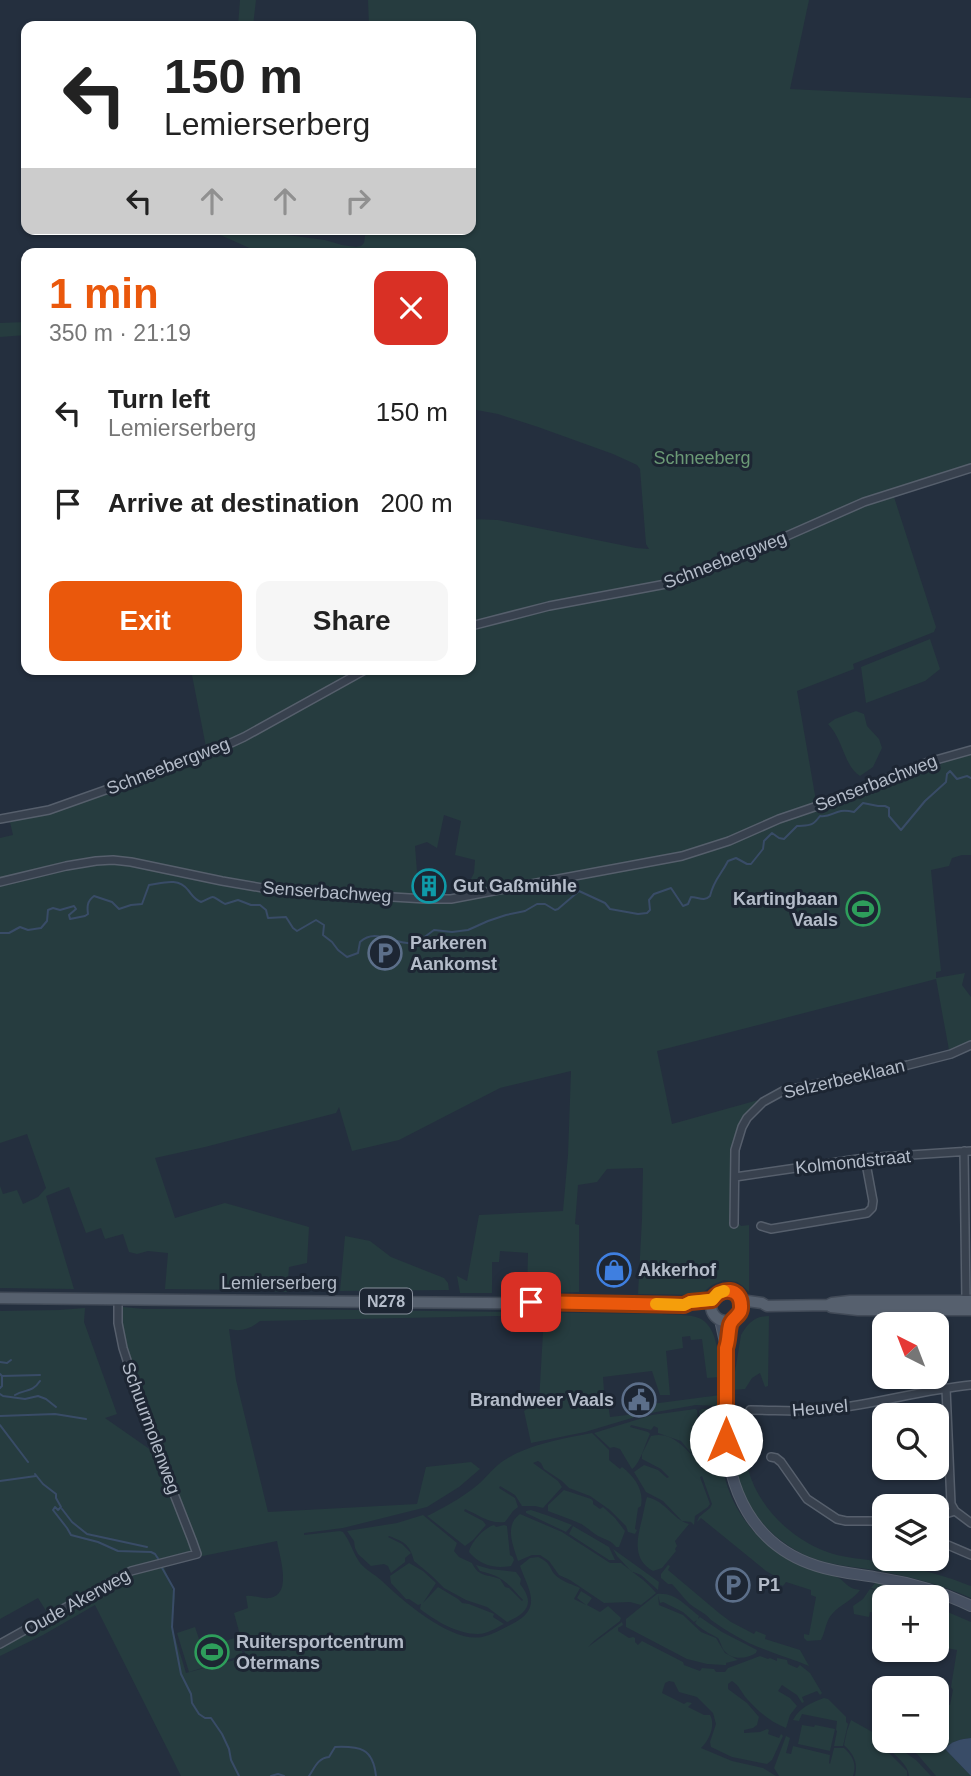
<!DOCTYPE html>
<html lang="en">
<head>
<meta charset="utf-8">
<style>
  body { margin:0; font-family:Helvetica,sans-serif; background:#f6f6f6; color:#222; height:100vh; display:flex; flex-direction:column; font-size:26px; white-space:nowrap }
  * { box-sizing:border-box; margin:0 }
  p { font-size:23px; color:#767676 }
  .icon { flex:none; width:38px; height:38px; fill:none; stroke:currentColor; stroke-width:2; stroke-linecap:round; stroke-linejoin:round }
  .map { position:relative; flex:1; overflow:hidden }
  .details { position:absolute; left:21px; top:248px; width:455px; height:427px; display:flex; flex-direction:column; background:#fff; border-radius:14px; box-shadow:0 2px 5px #0004 }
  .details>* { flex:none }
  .guide { position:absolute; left:21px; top:21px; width:455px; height:214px; border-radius:14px; box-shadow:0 2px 5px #0004; background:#fff; color:#222; overflow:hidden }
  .needle { width:46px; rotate:318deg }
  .tools { position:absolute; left:872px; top:1312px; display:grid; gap:14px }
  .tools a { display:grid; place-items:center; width:77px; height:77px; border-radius:14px; background:#fff; box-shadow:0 2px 5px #0004; font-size:35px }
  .pin { position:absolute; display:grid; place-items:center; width:60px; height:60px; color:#fff; margin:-30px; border-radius:14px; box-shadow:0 4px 10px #0006 }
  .me { position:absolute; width:77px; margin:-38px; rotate:0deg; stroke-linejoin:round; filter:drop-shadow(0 0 5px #0008) }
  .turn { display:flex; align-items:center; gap:24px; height:147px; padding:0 28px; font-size:32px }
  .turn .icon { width:91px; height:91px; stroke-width:2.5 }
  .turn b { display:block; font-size:49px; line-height:60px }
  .lanes { display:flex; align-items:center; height:66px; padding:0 28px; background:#0003; justify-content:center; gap:35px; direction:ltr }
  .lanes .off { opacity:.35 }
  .round { display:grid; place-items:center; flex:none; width:74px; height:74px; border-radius:14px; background:#f6f6f6 }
  .head { display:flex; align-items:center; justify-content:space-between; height:119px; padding:0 28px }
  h1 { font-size:42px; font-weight:700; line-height:52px; color:#ea580c }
  .action { display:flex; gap:14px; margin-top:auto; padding:14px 28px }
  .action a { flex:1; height:80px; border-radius:14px; background:#ea580c; color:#fff; font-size:28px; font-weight:700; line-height:80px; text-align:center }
  .action a+a { background:#f6f6f6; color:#222 }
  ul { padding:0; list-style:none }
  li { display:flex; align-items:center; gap:21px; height:91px; padding:0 28px }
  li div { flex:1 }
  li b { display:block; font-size:26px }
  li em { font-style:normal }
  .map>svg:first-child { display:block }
  .green { fill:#263c3f; fill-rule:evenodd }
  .water { fill:#394c67 }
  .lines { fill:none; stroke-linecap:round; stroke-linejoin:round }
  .stream { stroke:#394c67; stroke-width:2 }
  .minor-casing { stroke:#565f6c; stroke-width:10 }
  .secondary-casing { stroke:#565f6c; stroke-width:12 }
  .primary-casing { stroke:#414a57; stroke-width:13 }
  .minor { stroke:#38414e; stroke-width:7 }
  .secondary { stroke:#465061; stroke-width:10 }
  .primary { stroke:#56606e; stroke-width:10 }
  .route-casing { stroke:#983908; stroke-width:18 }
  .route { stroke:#ea580c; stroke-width:12 }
  .slow { stroke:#f59e0b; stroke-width:12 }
  .labels { text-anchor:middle; stroke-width:6; stroke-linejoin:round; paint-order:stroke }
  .shield { fill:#1d2633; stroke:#878f9c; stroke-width:2 }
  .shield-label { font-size:16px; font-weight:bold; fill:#b4bcc9 }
  .park-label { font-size:18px; fill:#6b9a76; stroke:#1d2633 }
  .street-label { font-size:18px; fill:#b4bcc9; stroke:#1d2633 }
  .poi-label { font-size:18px; font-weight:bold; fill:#b4bcc9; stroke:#1d2633; text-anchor:start }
</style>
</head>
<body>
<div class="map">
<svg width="971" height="1776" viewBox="0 0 971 1776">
  <rect width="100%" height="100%" fill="#242f3e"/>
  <path class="green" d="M240,0H256L253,26H238Z
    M368,0H809L790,89L971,98V466L915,483L668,582L548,603L471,622V519L498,520L636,548L649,549L646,544L640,469L637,465L613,454L538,427L498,414L471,409V254H263L207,229H263L279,234L325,240L342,245L356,247L361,246L364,243L366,229H471V26H369Z
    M26,322V335L0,337V323Z
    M891,496L894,497L936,627L934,632L853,664L854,669L797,691L816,801L820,812L940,765L949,757L971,751V855H962L952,858L949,866L931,870L941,971L936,972V978L965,973L962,985L971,997V1041L949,1050L936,979L657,1051L672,1124L762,1099L754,1106L732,1158V1215L741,1226L749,1225V1292L743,1286L737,1282L724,1280L712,1285L700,1295L638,1294L642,1219L643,1168L607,1169L597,1182L578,1185L575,1224L579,1225V1292L527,1294L528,1253L500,1251L499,1262H492V1293H460L457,1276L467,1281L479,1215L563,1211L568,1155L571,1071L500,1088L399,1140L352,1151L339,1107L336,1113L205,1147L155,1158L175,1218L225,1203L309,1227L307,1263L289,1267L287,1292L251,1290L165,1289L168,1253L148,1251L137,1254L129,1252L123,1234L105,1239L101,1228L86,1233L69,1187L46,1196L74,1289L0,1288V1186L3,1194L17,1190L23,1204L38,1197L46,1188L27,1134L0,1143V838L13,835L10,822L42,815L70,807L207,752L191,670H471V630C510,618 550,610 590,602C620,597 650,593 679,583C751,558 818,519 891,496ZM444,815L461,821L455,855L475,860L474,873L465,891L470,893H474L473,899L451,902L415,901C415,891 412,880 417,872L415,846L427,842L437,848Z
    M930,639L940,669L925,681L866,703L861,667Z
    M856,711L864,714L867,726L879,739L882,748L873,767L860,776C844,766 843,739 828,724L835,719Z
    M345,1236L370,1241L391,1257L444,1278L448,1283L449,1290L340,1291Z
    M123,1307L144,1309H278L662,1314C671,1315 693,1314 701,1319C718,1328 719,1360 720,1377L707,1378L702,1339L691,1340L690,1336L682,1337L683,1348L666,1351L670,1395H660L652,1371L603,1377L604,1391L599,1392L600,1405L608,1404L610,1417L644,1413V1405L720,1395V1406L696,1405L645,1414L585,1432L531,1443L524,1411L539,1402L544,1315L260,1321C250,1329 241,1332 229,1329L236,1380L268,1512L417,1504L426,1467L471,1462L480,1469L459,1487L427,1507L343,1528L304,1533V1535L340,1531L343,1532C350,1541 353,1552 358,1560C363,1569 375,1574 382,1581C403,1601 451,1643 482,1637C492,1635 503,1629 512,1624C543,1608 529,1591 520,1566L530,1558L538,1557C553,1563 549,1572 559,1578C564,1582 574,1585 580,1588L574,1599L586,1605L577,1598L581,1591L592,1598L587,1605L600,1612L608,1606L621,1618L620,1621L594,1641L588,1647L622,1622L623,1625L618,1628V1631L629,1638L633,1637L635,1638V1642L638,1645L642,1641L683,1662L684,1665L700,1671L702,1668L714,1669L716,1672H725L728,1668L760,1656L768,1659L770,1658L777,1661V1658L787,1660L788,1664L797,1668L800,1665L810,1673L822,1693L820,1695L817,1691L802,1697L804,1702L802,1703L797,1695L782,1685L778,1691L790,1698L797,1706L790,1715L786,1728C770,1722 758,1711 747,1699C741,1692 739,1685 732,1681L728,1684V1689L747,1703L759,1717L757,1725L753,1728L744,1730V1733L760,1732L767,1729L769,1730L768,1734L779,1738L781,1734L783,1736L772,1760L767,1764L732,1757L711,1747L710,1742L716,1724L713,1713L697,1697L679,1692L674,1682L669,1681L665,1683L662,1693L684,1704L687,1702L692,1703L688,1707L704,1715H710C716,1725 709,1741 701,1748L732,1761L763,1768L776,1776H181L95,1605L43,1635L0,1656V1648L128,1577L157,1565L135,1566L48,1614L38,1598L0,1619V1311L59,1310L85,1308L84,1322L117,1414L105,1418L158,1455L123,1337L121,1320ZM277,1541C279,1555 293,1594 270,1598C262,1599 254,1595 246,1596L248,1608L234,1613L246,1657L186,1673L172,1627L175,1596L163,1564Z
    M769,1316L768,1386L765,1387L760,1373L752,1378L745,1389L732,1390L741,1335C748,1323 755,1316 769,1316Z
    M695,1409L697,1410L702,1457L704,1461L699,1411L702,1409H720C720,1430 720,1452 724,1474C732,1512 761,1547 796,1564C809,1571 824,1572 837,1577C842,1579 845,1584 850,1587C853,1589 856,1589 860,1590C853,1600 841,1604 833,1613C825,1621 826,1631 821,1640L807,1641L804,1638V1634L809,1635L816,1597L811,1595V1590L786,1582L783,1586L778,1584L780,1579L766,1571L701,1518L697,1522L699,1517L710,1508L712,1504L702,1476L700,1477L710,1504L708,1507L695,1516L694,1525L691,1522L682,1521L663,1501L646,1492L634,1472L644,1465L658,1470L667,1478L669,1477L661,1469L642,1459V1454L651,1436C670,1431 682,1445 694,1457L681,1441L658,1433V1428L654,1426L651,1430L631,1425L630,1427L648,1432L650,1434C645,1444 640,1464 632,1469L620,1449L614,1447L610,1448L594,1433L652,1415Z
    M732,1409L742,1410C744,1429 743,1451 748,1469C759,1510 796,1544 837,1555C860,1560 884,1561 906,1566C927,1571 948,1577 968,1585L971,1586V1598C940,1584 907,1576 874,1570C856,1567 838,1566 821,1561C780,1549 746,1514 736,1473C731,1452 732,1430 732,1409Z
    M592,1433L609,1450V1460L620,1469L622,1467C635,1477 644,1490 641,1506L638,1508L635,1529L637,1530L635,1534L628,1532L626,1526L610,1510L590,1496L569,1488L562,1481L544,1469L541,1463L538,1461L533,1463L558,1481L562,1487L543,1508L535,1506H522L515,1495L500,1486L499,1488L515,1498L518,1507L513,1511L505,1522C489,1524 479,1515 465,1509L464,1511L483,1521L486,1525L473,1540L465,1546L427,1516C444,1508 470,1493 483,1480C491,1472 497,1464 508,1458C531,1444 565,1438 592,1433Z
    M564,1490L591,1499L593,1501V1504L600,1509L603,1507L615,1518L625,1531L619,1547H616C611,1540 606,1540 598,1536C591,1532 586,1526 579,1523C570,1519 558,1515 548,1511V1505Z
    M647,1497C666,1501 673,1520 689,1524L675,1541L677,1546L675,1549L676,1551L662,1568L653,1571C632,1559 637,1539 642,1519C644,1511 645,1503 647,1497Z
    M531,1510L549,1516L572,1525L566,1532L526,1513V1511Z
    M520,1514L562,1532L610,1563H621C634,1574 645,1579 656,1593L641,1605L630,1602L604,1603L570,1580L559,1575L549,1561L540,1555H532L518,1561C513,1545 504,1525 520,1514Z
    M423,1515L457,1543L454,1551L459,1557L472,1563C479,1578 488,1574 500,1579L505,1587L509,1588L522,1601L523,1600C506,1582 504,1577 480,1571L476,1565L490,1569L516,1572L521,1579L520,1584C535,1603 528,1613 507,1622L487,1607L466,1600L444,1588L432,1576L414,1561C410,1545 405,1542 389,1536L388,1537L402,1544L411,1553L405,1558V1562L391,1573L388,1566L384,1564L371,1566L358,1554L355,1548L354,1541L347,1531L397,1523Z
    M494,1525L496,1527L504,1525L507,1526L510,1555L513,1557L514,1560L511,1566C494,1569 480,1565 469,1552C471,1542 485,1527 494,1525Z
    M573,1526L609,1547L615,1560H609L569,1534Z
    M613,1549L659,1582L658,1590L641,1575L631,1571L617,1556Z
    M409,1563L423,1571L436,1583L423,1603L438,1587L458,1599L462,1603L469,1604L492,1613L494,1614L493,1617L504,1624C496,1628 487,1634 478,1634C457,1634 436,1621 420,1609L421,1604L418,1605L409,1599H406L391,1583L390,1576Z
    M668,1565L670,1566L668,1570L719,1613L731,1622L754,1634L756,1631L766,1635L765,1639L800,1650L809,1666C795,1660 781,1656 766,1650C746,1643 728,1632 711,1620C706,1614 703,1613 697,1609C686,1603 680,1592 672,1584H668L661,1578V1574Z
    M880,1582L882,1585L894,1588L897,1585L904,1586L905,1589L941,1599L939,1604H936V1598H913L871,1588L875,1583Z
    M870,1589L883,1592V1594L900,1598H884V1615L870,1612L869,1617L854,1614L853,1606L863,1599Z
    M657,1594C675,1592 685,1605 699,1616L698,1619L700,1617L722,1632L757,1650L756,1653C746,1659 731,1661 723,1649C721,1645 720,1641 718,1638C709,1633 702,1630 695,1623L697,1620L694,1622L683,1612L663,1602L660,1603L658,1595L659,1605L683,1615L701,1632L716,1638L725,1653L738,1660L726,1663V1665H724L707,1664L687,1659L626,1627V1619Z
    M936,1607L971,1622V1738C961,1739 951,1741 945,1749L971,1776H936L917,1754L898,1741H936V1720H939L942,1704L950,1705L953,1690L951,1687L957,1650L936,1646Z
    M195,1627L202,1648L238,1637L243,1655L189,1672L177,1633Z
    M824,1698L828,1699L846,1717V1722L848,1724L843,1746H834L837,1731L836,1730L837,1721L802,1714L799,1721L793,1720C800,1707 811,1703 824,1698Z
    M851,1720L874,1733L882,1746L907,1771V1776H855C858,1762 854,1755 844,1745L847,1731Z
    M802,1725L814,1727L815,1725L835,1729L830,1751L798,1744Z
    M878,1735L882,1737L881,1740L891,1746L893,1744L916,1760L931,1776H909C908,1760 884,1750 878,1735Z
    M786,1736L790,1738L786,1753L791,1754L793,1746L830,1755L829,1763L830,1764L834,1748H844C853,1756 857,1764 853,1776H779L774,1768Z"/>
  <path class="water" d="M971,1738V1776L945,1749C951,1741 961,1739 971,1738Z"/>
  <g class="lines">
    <path class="stream" d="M0,933H9L20,927L28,930L41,928L47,921L48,910L53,908L60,910L74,906L76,909L69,915L70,919L85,916L88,914C87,907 87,901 94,896L112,902L119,909L131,905L142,904L149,885C163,883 178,877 188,890C193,896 194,899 201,902C217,895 209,895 225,904L238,900L251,905H260L266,910L268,918L286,917L293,928L297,931L316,920L324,925L323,935L332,942L338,950L347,957L358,953L360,942C372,931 384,938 397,941C403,943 409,943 415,944L434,930L452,932L468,930L488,921L506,915L525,911L537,904H545L555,910L558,909L579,891L605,903L610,909L638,914L647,913L650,910L649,900L654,894L671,888L683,906L688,904L691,897C698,897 704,902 710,896C714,879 721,875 728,861L736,858L747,864H751L763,849L764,841L772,833L779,838L784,839L797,826C809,825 812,827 820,816C834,818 834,807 854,812L863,803L878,806H885L889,808V816L901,830L925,801L946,782L947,774L950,771L957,779L967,776L971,778
      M0,1362L7,1363L11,1360
      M0,1374L2,1376V1386L0,1388
      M2,1376L40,1375
      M0,1394L3,1396L25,1399L38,1396L46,1399L56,1407
      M15,1395C25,1389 32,1393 40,1381
      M0,1416L55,1414L86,1419
      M0,1425L28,1462
      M35,1474L43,1484L56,1494V1498L61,1507L58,1510L55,1507L53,1510L67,1528L71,1535L98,1542L118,1551L151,1552L155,1554L159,1560
      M0,1481L36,1476
      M62,1509L72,1522L87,1534L147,1547
      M161,1566L174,1589L172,1627L181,1674L191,1694L192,1703L199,1714L205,1718H211L222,1734L229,1749L231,1760L239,1776
      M271,1776L278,1774L284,1776
      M309,1776C315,1767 318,1758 329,1757L335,1747C360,1746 373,1748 376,1776"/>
    <defs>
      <path id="minor" d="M471,626L549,606L666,584L748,553L864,502L971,468
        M0,819L49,810L207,754L244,737L365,670
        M0,882L66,866L96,861L113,860L131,862L222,881L274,890L426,899H451L682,856L729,841L779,819L835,800L925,763L971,750
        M964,1151L966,1302
        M735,1177L865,1158L971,1151
        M734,1224L735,1150L742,1127L747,1118L763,1102L783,1091L908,1065L951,1054L971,1045
        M761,1226L771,1229L867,1213L872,1208L873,1201L865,1158
        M946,1388L951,1504L955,1511L971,1523
        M750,1410C778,1410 805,1413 832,1409C879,1403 924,1390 971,1385
        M771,1457L776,1458L781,1462L807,1499L837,1519L846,1521H884
        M936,1517L955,1511
        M936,1540L971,1555
        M0,1644L131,1571L197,1554L192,1540L154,1443L123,1348L118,1323V1299"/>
      <path id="secondary" d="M720,1320L726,1347
        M732,1320C729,1327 730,1334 728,1341C723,1366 725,1400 726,1426C726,1489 753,1546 817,1566C838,1573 859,1574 880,1578C912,1583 942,1592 971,1606"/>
      <path id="primary" d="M711 1306a15 15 0 1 1 30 0a15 15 0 1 1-30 0Z
        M0,1298L672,1305H684L690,1302L712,1300
        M740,1300L762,1303L767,1306L828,1305L832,1303L850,1301H971
        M831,1307L858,1310H971"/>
    </defs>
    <use href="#minor" class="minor-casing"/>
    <use href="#secondary" class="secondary-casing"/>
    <use href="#primary" class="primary-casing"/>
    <use href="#minor" class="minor"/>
    <use href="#secondary" class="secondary"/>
    <use href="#primary" class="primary"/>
  </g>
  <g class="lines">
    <defs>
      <path id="route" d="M531,1302L684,1305L690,1302L712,1300C721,1287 741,1287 741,1306C742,1316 732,1317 730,1325C728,1333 729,1340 726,1348V1440"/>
    </defs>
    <use href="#route" class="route-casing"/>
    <use href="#route" class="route"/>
    <path class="slow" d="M656,1304L684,1305L690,1302L709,1300H712L718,1293L724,1291"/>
  </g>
  <defs>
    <symbol id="building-ring" viewBox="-11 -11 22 22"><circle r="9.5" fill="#1d2633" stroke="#0f9aa8" stroke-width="1.5"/><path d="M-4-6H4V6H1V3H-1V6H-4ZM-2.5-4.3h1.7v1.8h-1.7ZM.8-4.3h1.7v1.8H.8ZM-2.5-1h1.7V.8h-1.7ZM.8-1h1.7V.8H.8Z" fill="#0f9aa8"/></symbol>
    <symbol id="stadium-ring" viewBox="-11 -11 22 22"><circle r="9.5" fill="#1d2633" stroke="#2e9e5b" stroke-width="1.5"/><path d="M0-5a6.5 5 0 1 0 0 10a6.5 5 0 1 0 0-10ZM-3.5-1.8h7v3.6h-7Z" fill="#2e9e5b"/></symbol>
    <symbol id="parking-ring" viewBox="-11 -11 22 22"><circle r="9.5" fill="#1d2633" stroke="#5c6f8a" stroke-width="1.5"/><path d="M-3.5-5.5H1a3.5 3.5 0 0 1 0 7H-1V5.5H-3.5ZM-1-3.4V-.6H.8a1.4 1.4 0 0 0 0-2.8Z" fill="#5c6f8a"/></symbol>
    <symbol id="shop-ring" viewBox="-11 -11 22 22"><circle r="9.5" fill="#1d2633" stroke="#3f7fe0" stroke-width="1.5"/><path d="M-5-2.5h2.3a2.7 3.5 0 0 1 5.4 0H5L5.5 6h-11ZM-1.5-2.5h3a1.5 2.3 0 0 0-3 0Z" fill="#3f7fe0"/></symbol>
    <symbol id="civic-ring" viewBox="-11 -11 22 22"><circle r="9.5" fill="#1d2633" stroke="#5c6f8a" stroke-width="1.5"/><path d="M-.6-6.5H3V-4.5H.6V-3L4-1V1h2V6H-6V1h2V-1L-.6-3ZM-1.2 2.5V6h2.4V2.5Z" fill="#5c6f8a"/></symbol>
  </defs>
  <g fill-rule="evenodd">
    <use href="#building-ring" x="410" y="867" width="38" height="38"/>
    <use href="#stadium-ring" x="844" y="890" width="38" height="38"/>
    <use href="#parking-ring" x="366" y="934" width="38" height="38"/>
    <use href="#shop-ring" x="595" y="1251" width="38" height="38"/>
    <use href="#civic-ring" x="620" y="1381" width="38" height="38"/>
    <use href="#parking-ring" x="714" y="1566" width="38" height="38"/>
    <use href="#stadium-ring" x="193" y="1633" width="38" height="38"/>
  </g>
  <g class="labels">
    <rect class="shield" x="360" y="1288.5" width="52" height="25" rx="5"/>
    <g class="shield-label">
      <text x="386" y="1307">N278</text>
    </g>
    <g class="park-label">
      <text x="702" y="464">Schneeberg</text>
    </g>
    <g class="street-label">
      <text transform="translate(725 560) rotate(-21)" y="6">Schneebergweg</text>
      <text transform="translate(168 766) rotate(-21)" y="6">Schneebergweg</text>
      <text transform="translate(876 783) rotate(-21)" y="6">Senserbachweg</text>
      <text transform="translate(327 892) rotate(4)" y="6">Senserbachweg</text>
      <text transform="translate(844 1079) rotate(-13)" y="6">Selzerbeeklaan</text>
      <text transform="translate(853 1162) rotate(-6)" y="6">Kolmondstraat</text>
      <text x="279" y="1289">Lemierserberg</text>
      <text transform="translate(820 1408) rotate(-5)" y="6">Heuvel</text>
      <text transform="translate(151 1428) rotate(70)" y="6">Schuurmolenweg</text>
      <text transform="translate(77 1602) rotate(-29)" y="6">Oude Akerweg</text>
    </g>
    <g class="poi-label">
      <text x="453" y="892">Gut Gaßmühle</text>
      <text x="838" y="905" text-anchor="end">Kartingbaan<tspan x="838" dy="21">Vaals</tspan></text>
      <text x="410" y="949">Parkeren<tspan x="410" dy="21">Aankomst</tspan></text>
      <text x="638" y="1276">Akkerhof</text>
      <text x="614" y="1406" text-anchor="end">Brandweer Vaals</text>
      <text x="758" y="1591">P1</text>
      <text x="236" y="1648">Ruitersportcentrum<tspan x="236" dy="21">Otermans</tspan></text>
    </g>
  </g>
</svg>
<div class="tools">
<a><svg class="needle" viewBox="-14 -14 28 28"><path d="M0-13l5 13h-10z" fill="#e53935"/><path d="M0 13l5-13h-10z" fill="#767676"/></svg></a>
<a><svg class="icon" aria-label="search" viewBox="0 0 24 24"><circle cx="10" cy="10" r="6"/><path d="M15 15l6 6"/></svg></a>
<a><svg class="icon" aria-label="layers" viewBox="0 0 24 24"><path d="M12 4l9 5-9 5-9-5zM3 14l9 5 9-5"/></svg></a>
<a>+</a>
<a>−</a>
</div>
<div class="pin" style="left:531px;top:1302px;background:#d93025"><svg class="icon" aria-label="arrive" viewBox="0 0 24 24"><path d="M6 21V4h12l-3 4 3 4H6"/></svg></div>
<svg class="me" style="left:726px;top:1440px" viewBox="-20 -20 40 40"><circle r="19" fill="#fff"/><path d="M0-13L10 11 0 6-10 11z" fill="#ea580c"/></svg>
<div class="guide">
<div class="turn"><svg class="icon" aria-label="left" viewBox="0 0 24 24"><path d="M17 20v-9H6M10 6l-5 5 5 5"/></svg><div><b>150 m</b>Lemierserberg</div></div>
<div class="lanes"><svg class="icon" aria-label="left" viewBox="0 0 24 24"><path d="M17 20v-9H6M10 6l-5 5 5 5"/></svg><svg class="icon off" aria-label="ahead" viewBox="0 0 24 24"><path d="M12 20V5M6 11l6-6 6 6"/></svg><svg class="icon off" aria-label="ahead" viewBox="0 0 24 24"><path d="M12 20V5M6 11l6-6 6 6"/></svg><svg class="icon off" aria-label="right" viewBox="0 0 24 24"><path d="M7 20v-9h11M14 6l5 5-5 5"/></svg></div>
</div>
<section class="details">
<div class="head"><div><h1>1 min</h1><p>350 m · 21:19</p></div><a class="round" style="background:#d93025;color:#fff"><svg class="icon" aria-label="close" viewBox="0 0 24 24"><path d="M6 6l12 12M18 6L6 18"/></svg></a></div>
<ul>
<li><svg class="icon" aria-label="left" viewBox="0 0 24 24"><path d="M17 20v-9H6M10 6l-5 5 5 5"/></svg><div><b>Turn left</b><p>Lemierserberg</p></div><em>150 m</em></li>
<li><svg class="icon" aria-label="arrive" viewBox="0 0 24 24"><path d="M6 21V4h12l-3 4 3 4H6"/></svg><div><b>Arrive at destination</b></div><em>200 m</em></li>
</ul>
<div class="action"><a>Exit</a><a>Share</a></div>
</section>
</div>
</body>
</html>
